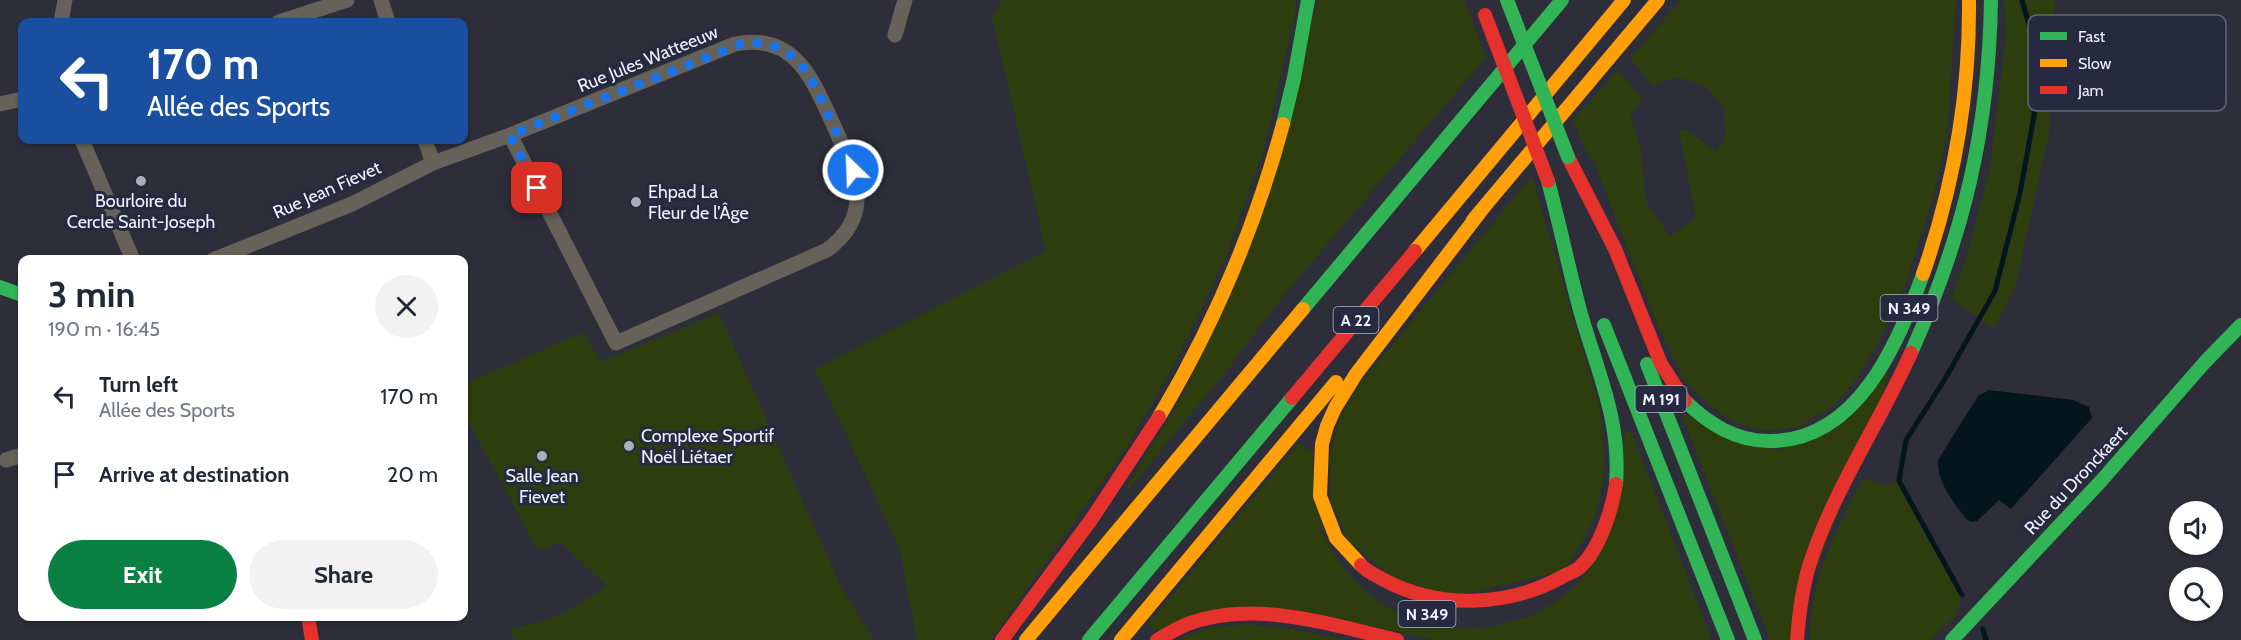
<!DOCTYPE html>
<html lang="en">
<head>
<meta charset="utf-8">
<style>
  body { margin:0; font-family:Cabin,sans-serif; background:#f2f2f3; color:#1f2937; height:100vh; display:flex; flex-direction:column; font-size:22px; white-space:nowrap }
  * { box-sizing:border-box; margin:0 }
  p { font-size:20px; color:#747a83 }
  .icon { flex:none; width:33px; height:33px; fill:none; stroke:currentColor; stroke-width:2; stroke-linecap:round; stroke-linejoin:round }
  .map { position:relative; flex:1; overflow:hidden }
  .sheet { position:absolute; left:18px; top:255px; width:450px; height:366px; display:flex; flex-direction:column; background:#fff; border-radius:12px; box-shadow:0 2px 4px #0004 }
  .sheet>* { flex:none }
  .hud { position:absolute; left:18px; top:18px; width:450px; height:126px; border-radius:12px; box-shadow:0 2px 4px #0004; background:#1a4fa0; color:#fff; overflow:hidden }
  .controls { position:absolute; left:2169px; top:501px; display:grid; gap:12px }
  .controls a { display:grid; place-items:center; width:54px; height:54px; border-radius:50%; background:#fff; box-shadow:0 2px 4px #0004; font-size:30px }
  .pin { position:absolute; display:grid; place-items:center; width:51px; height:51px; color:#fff; margin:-26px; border-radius:12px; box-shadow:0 3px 9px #0006 }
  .me { position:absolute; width:66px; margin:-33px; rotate:336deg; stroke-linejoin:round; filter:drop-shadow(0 0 4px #0008) }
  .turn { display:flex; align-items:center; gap:21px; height:126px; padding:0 30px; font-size:27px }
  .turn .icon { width:78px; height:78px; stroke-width:2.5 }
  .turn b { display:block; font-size:42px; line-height:51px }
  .round { display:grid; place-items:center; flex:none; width:63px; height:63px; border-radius:32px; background:#f2f2f3 }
  .headline { display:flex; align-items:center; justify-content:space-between; height:102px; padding:0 30px }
  h1 { font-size:36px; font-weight:800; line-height:45px }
  .action { display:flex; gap:12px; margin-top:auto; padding:12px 30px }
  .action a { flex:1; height:69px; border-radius:36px; background:#0b8043; color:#fff; font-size:24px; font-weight:800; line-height:69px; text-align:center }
  .action a+a { background:#f2f2f3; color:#1f2937 }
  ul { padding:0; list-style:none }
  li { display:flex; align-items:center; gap:18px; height:78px; padding:0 30px }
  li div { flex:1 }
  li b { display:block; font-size:22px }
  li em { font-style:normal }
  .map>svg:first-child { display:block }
  .green { fill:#2d3d0e }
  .water { fill:#04151e }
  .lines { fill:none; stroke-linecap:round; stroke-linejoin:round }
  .stream { stroke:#04151e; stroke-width:5 }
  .street { stroke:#666259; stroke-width:15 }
  .fast { stroke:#30b455; stroke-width:14 }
  .slow { stroke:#ff9f0a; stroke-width:14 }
  .jam { stroke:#e5322d; stroke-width:14 }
  .fast-bridge { stroke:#30b455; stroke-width:14 }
  .jam-bridge { stroke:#e5322d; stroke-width:14 }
  .route { stroke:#1a73e8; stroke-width:10; stroke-dasharray:0 18 }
  .poi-dot { fill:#abadb9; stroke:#272940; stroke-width:2 }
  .labels { text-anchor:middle; stroke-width:6; stroke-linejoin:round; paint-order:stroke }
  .shield { fill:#272940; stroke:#b3b5c5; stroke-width:1.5 }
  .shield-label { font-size:16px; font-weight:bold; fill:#eff1fe }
  .street-label { font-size:18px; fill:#eff1fe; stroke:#272940 }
  .poi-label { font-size:18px; fill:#eff1fe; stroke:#272940; text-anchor:start }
  .key { fill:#272940; stroke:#636579; stroke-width:1.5 }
  .key-label { font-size:16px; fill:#eff1fe }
</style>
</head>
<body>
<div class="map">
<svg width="2241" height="640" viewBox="0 0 2241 640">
  <rect width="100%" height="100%" fill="#2d2e3a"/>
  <path class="green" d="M1003,0H1296L1295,16L1263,152L1227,254L1202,308L1177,359L1127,447L991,640H917L899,547L815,369L1046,251L992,17Z
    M1319,0H1464L1486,57L1284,295L1220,379L1129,489L1126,487L1186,391Z
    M1681,0H1956L1947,137L1932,201L1905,285L1878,343L1858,377L1833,406L1799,427L1768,431L1738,424L1709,405L1684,380L1657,324L1596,167L1581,141L1573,120L1618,70L1642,98L1630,116L1641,148L1646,202L1670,236L1696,218L1679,131L1685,129L1717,152L1725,138L1724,107L1704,86L1678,77L1653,85L1630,59Z
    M2004,0H2054L2055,3L2049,134L2015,288L1994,329L1951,299L1968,253L1990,168L2006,36Z
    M1532,176L1600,409C1608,480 1606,512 1563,571L1426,603L1349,542L1331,500L1330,457L1339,420L1356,389Z
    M719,313L841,587L874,640H515L509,630L559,616L607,586L560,542L538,551L464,413V384L584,332L600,362Z
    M1890,373L1790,640H1770L1681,413L1778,451Z
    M1631,431L1712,640H1436L1306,613L1154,631L1148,624L1299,443L1312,452L1323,534L1336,558L1351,577L1370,595L1394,611L1418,620L1438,626L1463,629L1491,627L1530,616L1551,605L1569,592L1588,572L1626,432Z
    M1863,478L1882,485L1899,481L1962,595L1956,616L1930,640H1811C1806,583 1839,528 1863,478Z
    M1244,624L1291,629L1347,640H1177L1210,628Z"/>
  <path class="water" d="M1989,390L2073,400L2089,407L2092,418L2011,509L1999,500L1977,521L1971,522L1966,519C1953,501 1937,483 1938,460L1978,396Z"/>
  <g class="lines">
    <path class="stream" d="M1962,595L1899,481L1906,440L1945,379L1995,291L2020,193L2034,116L2035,46L2022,0
      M1983,629L1986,640"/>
    <path class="street" d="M381,0L388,22
      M61,22L65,0
      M279,22L347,0
      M895,35L905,0
      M0,104L22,99
      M82,140L133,260
      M425,140L433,163
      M213,260L352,204L433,163L510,135L735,44C796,32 813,81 834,126C854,172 877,213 827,250L616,343L510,135
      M6,460L22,455"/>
    <path class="fast" d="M1283,124L1294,78L1308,0
      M1548,181C1560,225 1569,270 1581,314C1598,373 1621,421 1616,484
      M0,287L22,295
      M1303,309L1562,0
      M1604,325L1728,640
      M1911,353C1964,235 1989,129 1991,0
      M1647,364L1755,640
      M1685,401C1709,424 1735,441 1769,441C1857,442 1898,344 1923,274
      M1089,640L1292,398
      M1952,640L2101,481L2205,362L2241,325"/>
    <path class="slow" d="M1473,220L1658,0
      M1415,251L1624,0
      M1923,274C1954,185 1970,94 1969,0
      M1159,417C1214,325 1255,228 1283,124
      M1361,565L1336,538L1320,496L1322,444L1327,426L1335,408L1356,374L1484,207
      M1026,640L1303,309
      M1121,640L1336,382"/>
    <path class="jam" d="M1568,157L1615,249L1661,364L1685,401
      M1292,398L1415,251
      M1361,565C1367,572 1376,575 1384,580C1438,609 1506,607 1560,578C1566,574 1575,572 1580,567C1600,549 1612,509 1616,484
      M308,616L312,640
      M1002,640L1091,520L1159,417
      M1157,640C1166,635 1176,629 1185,625C1253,598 1330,625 1397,640
      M1797,640C1799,614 1802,588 1810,563C1834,489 1879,424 1911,353"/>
    <path class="fast-bridge" d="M1507,0L1568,157"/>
    <path class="jam-bridge" d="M1485,15L1548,181"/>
  </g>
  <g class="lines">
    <path class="route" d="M537,188L510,135L744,43C795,40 810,73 828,114C836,133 845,151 853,170"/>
  </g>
  <g class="poi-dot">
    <circle cx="141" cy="181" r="6"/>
    <circle cx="636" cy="202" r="6"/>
    <circle cx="629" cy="446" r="6"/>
    <circle cx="542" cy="456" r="6"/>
  </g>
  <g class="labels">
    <g class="shield">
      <rect x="1880.5" y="295" width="57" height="26" rx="4.5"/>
      <rect x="1333.5" y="307" width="45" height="26" rx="4.5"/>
      <rect x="1635.5" y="386" width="51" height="26" rx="4.5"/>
      <rect x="1398.5" y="601" width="57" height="26" rx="4.5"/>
    </g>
    <g class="shield-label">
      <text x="1909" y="314">N 349</text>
      <text x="1356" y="326">A 22</text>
      <text x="1661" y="405">M 191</text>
      <text x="1427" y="620">N 349</text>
    </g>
    <g class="street-label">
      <text transform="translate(648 59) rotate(-22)" y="6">Rue Jules Watteeuw</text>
      <text transform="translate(327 190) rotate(-24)" y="6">Rue Jean Fievet</text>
      <text transform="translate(2076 480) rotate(-47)" y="6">Rue du Dronckaert</text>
    </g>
    <g class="poi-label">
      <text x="648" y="198">Ehpad La<tspan x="648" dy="21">Fleur de l'Âge</tspan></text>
      <text x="141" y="207" text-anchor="middle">Bourloire du<tspan x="141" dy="21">Cercle Saint-Joseph</tspan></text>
      <text x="641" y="442">Complexe Sportif<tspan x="641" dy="21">Noël Liétaer</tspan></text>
      <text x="542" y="482" text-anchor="middle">Salle Jean<tspan x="542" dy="21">Fievet</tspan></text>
    </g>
  </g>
  <rect x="2028" y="15" width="198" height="96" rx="9" class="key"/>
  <rect x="2040" y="32" width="27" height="8" fill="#30b455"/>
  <rect x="2040" y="59" width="27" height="8" fill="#ff9f0a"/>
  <rect x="2040" y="86" width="27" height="8" fill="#e5322d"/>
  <g class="key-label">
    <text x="2078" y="42">Fast</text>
    <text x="2078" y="69">Slow</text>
    <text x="2078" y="96">Jam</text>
  </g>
</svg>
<div class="controls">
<a><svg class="icon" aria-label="sound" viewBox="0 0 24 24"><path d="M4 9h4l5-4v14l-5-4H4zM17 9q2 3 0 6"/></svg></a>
<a><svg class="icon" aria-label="search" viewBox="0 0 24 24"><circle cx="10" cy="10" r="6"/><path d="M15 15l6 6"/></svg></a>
</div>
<div class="pin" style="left:537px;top:188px;background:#d93025"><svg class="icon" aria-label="arrive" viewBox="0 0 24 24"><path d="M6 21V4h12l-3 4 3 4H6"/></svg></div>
<svg class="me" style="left:853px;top:170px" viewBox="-20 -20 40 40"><circle r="17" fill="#1a73e8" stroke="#fff" stroke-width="3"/><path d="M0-11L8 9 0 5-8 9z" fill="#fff"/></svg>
<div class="hud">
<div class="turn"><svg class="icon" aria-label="left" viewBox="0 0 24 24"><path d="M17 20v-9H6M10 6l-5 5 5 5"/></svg><div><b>170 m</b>Allée des Sports</div></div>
</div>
<section class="sheet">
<div class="headline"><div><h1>3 min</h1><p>190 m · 16:45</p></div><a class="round"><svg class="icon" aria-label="close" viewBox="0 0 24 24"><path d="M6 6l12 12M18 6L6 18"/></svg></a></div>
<ul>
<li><svg class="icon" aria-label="left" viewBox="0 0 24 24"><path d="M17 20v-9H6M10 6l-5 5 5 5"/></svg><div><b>Turn left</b><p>Allée des Sports</p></div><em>170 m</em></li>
<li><svg class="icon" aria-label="arrive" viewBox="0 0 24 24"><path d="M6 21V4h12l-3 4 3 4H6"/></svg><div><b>Arrive at destination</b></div><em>20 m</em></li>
</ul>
<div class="action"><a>Exit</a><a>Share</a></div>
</section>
</div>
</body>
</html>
